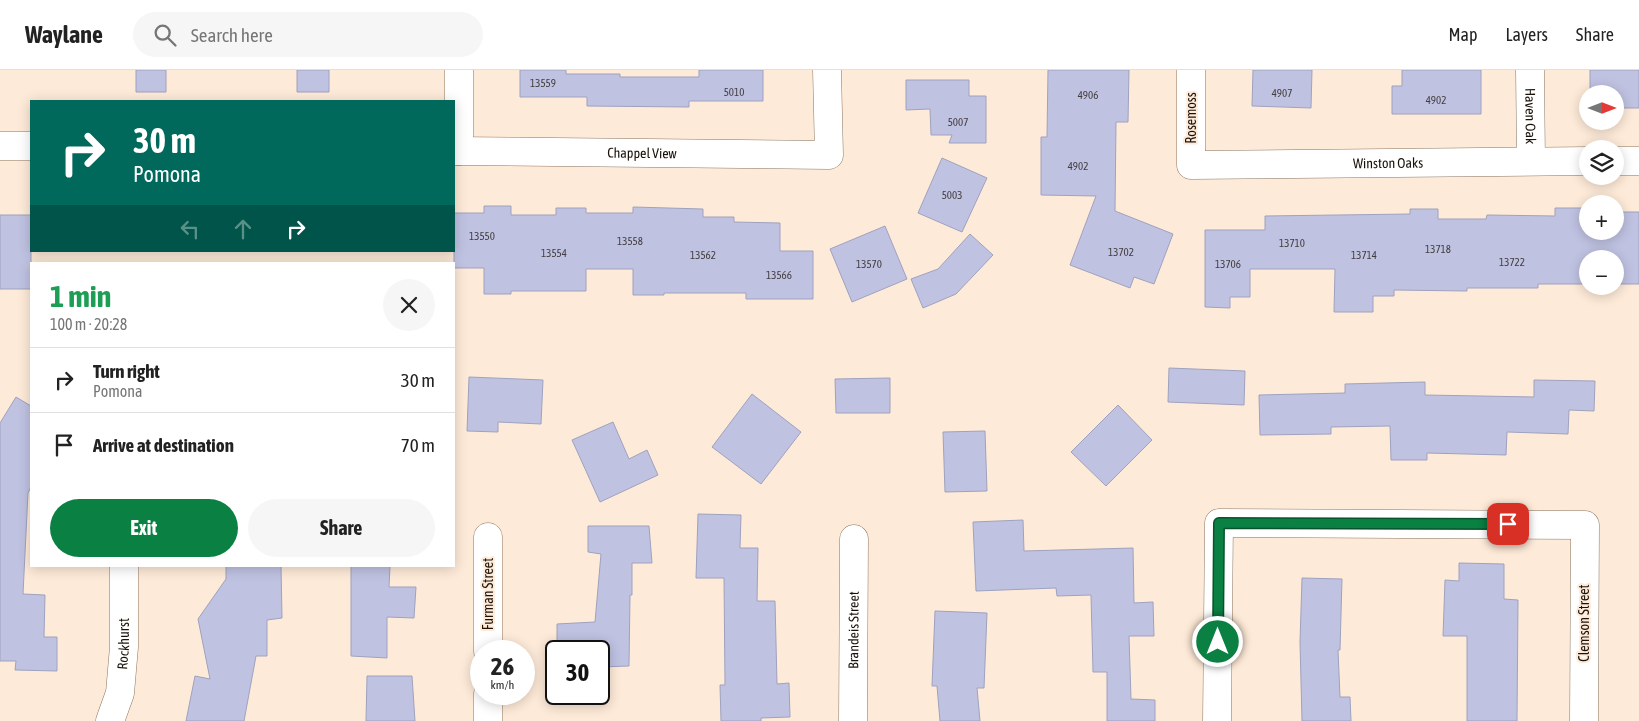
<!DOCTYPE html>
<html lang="en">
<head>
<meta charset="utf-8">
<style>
  body { margin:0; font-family:"Asap Condensed",sans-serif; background:#f6f6f6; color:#222; height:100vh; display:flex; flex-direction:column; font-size:19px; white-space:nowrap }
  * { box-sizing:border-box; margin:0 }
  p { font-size:16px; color:#767676 }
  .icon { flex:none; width:28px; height:28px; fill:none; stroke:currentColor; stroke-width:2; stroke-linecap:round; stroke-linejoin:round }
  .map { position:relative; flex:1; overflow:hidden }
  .drawer { position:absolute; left:30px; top:192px; width:425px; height:305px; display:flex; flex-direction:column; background:#fff; border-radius:0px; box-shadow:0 2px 12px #0003 }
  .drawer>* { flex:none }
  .top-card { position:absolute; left:30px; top:30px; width:425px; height:152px; border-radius:0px; box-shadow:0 2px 12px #0003; background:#00695c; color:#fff; overflow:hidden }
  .needle { width:32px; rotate:90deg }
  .controls { position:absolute; left:1579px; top:15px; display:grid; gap:10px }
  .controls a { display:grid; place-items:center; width:45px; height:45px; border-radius:50%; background:#fff; box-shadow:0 2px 12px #0003; font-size:25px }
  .speed { position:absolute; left:470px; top:570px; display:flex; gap:10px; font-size:25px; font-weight:700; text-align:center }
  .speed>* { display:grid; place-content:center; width:65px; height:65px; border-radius:50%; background:#fff; box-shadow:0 2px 12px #0003; line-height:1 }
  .speed small { font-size:12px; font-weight:400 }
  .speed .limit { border:2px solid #111; border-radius:8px; background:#fff; color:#111 }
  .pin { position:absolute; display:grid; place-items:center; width:42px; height:42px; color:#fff; margin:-21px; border-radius:10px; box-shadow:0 2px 8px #0006 }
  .me { position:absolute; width:55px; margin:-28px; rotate:0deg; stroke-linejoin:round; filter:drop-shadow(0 0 4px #0008) }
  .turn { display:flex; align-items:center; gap:18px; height:105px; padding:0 20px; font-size:22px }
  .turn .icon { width:65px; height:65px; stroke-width:2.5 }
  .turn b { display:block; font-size:35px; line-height:42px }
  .lanes { display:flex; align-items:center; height:48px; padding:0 20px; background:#0003; justify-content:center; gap:25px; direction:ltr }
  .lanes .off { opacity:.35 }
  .round { display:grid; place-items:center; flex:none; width:52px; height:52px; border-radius:26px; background:#f6f6f6 }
  .head { display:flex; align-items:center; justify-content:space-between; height:85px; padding:0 20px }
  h1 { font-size:30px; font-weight:700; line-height:38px; color:#1e9e55 }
  .button { display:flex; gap:10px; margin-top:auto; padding:10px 20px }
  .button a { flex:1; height:58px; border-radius:30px; background:#0b8043; color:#fff; font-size:20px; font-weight:700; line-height:58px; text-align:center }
  .button a+a { background:#f6f6f6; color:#222 }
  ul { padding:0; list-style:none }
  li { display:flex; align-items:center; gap:15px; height:65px; padding:0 20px; border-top:1px solid #e0e0e0 }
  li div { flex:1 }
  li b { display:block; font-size:19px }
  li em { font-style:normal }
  header { display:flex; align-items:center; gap:30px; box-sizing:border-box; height:70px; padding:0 25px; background:#fff; border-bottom:1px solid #e0e0e0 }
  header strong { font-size:24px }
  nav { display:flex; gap:28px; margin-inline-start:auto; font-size:18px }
  .search { width:350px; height:45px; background:#f6f6f6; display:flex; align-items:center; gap:12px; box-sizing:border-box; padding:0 18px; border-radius:28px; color:#767676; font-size:19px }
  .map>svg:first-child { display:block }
  .building { fill:#bfc2e1; stroke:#9fa2be }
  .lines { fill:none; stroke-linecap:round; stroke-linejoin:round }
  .street-casing { stroke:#8c7661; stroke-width:29 }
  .street { stroke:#fff; stroke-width:28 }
  .route-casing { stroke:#07532c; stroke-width:12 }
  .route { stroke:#0b8043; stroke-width:9 }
  .labels { text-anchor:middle; stroke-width:4; stroke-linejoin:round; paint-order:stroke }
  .number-label { font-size:11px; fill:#433e40 }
  .street-label { font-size:14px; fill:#1a120a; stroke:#feead8 }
</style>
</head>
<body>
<header>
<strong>Waylane</strong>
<div class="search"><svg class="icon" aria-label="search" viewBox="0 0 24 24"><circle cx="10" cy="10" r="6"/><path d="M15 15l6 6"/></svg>Search here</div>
<nav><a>Map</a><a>Layers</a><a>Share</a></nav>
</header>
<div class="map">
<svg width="1639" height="651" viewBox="0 0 1639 651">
  <rect width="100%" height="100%" fill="#feead8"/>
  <path class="building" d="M136,0H166V22H136Z
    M297,0H329V22H297Z
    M520,0H566V4H620V7H699V0H763V31H689V37L587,36V27H520Z
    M1048,0H1129L1128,52H1116L1115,141L1173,164L1154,214L1134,207L1130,218L1070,195L1096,126L1041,125V67H1047Z
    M1253,0H1312L1311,38L1252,36Z
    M1402,0H1481V44H1392V16H1402Z
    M1590,0H1639V38H1615V24H1590Z
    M906,10H969V26H986V73H949L952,65H931L930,39L906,40Z
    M942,88L987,108L962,162L918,143Z
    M484,136H511V145H556V138H586V143H633V137L703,139V147H734V152L780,153V181H813V229H746V223H664V225H633V199H586V221H511V224H484V198H454V143H484Z
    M1555,138H1588V161H1615V142H1639V214H1615V189H1588V214H1538V218H1467V221L1394,220V226H1373V242H1334L1335,199H1250V227H1230V238L1205,237V160H1265V146L1410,144V139H1438V149H1486L1487,145L1555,146Z
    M0,145H31V219H0Z
    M885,156L907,209L852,232L830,179Z
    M970,164L993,185L956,224L923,238L911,209L938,199Z
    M1169,298L1245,301L1244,335L1168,332Z
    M469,307L543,310L541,354L498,352V362L467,361Z
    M890,308V343H836L835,309Z
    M1534,310L1595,311L1594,341L1569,340L1568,364L1507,362L1506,385L1427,383V390H1391L1390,356L1331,357V364L1260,365L1259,325L1345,323V314L1425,312V325L1534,327Z
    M752,324L801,362L761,414L712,377Z
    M16,327L31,336V417L28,423L23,524L45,525L44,567H57V601L15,600L16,591H0V353Z
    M1118,335L1152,370L1106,416L1071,382Z
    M613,352L629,389L647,380L658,405L600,432L572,370Z
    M985,361L987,421L945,422L943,362Z
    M698,444L741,445L740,478H758L757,531H775L777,614L789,613L790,647L761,648V651H721L720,615H725L724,508H696Z
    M1023,450L1024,481L1133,478L1134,533L1153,532L1154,566H1129L1131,629L1155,630V651H1107V602H1093L1091,525L1057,526L1056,518L976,521L973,452Z
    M588,456H649L652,493H632V525H630L629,596L599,597V581H557V554L595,552L601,484L588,482Z
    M1459,493L1504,494V529L1518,530L1517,651H1467V566H1443L1445,510L1459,511Z
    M226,496H281L282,548L267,550V586H256L244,651H186L195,606L210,609L198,549L226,509Z
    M351,496H390L389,517H416L414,548L387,547V588L351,586Z
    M1302,508L1342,509L1340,580H1338L1340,627H1350L1351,651H1302L1300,572Z
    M935,541L987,543L984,618H977L980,651H940L937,616H932Z
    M367,606H412L415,651H366Z"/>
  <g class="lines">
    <defs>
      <g id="street">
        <path id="s1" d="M1191,0V95L1588,91"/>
        <path id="s2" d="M1530,0L1531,91"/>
        <path d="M0,76H31"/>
        <path id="s3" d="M454,81L829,85L827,0"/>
        <path d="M459,81V0"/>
        <path d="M1615,91H1639"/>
        <path d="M488,581V467"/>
        <path id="s4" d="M110,651L120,623L124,577V496"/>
        <path d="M488,651V624"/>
        <path id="s5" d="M853,651L854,469"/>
        <path d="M1217,651L1219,453L1585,455L1584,651"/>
      </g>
    </defs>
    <use href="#street" class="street-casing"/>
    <use href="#street" class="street"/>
  </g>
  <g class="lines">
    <defs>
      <path id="route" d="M1218,572L1219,453L1508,454"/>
    </defs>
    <use href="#route" class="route-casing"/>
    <use href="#route" class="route"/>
  </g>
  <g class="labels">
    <g class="number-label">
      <text x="543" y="17">13559</text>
      <text x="734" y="26">5010</text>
      <text x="1282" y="27">4907</text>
      <text x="1088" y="29">4906</text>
      <text x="1436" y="34">4902</text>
      <text x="958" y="56">5007</text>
      <text x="1078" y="100">4902</text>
      <text x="952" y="129">5003</text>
      <text x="482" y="170">13550</text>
      <text x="630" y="175">13558</text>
      <text x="1292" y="177">13710</text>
      <text x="1438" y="183">13718</text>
      <text x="1121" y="186">13702</text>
      <text x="554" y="187">13554</text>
      <text x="703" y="189">13562</text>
      <text x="1364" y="189">13714</text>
      <text x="1512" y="196">13722</text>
      <text x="869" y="198">13570</text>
      <text x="1228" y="198">13706</text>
      <text x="779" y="209">13566</text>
    </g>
    <g class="street-label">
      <text dy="5" stroke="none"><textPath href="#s2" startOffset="46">Haven Oak</textPath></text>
      <text transform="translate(1191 48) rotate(-90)" y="5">Rosemoss</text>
      <text dy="5" stroke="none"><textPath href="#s3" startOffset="188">Chappel View</textPath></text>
      <text dy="5" stroke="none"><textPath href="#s1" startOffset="292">Winston Oaks</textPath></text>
      <text transform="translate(488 524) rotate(-90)" y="5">Furman Street</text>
      <text transform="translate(1584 553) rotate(-90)" y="5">Clemson Street</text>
      <text dy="5" stroke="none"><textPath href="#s5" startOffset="91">Brandeis Street</textPath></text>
      <text dy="5" stroke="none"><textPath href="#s4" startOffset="79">Rockhurst</textPath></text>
    </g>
  </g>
</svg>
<div class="controls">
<a><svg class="needle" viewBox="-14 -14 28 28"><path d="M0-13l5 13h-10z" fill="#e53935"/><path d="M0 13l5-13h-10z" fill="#767676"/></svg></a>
<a><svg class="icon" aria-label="layers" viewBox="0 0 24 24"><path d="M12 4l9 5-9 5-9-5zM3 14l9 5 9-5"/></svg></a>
<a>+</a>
<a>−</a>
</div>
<div class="speed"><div>26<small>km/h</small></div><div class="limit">30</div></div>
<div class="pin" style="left:1508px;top:454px;background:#d93025"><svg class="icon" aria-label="arrive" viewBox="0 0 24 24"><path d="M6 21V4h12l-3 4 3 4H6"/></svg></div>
<svg class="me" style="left:1218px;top:572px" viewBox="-20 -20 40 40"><circle r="17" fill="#0b8043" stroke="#fff" stroke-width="3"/><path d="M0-11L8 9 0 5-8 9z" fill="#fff"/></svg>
<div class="top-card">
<div class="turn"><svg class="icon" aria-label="right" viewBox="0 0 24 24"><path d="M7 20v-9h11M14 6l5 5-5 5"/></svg><div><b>30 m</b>Pomona</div></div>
<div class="lanes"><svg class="icon off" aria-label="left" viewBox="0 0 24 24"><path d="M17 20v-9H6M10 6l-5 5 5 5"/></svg><svg class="icon off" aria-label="ahead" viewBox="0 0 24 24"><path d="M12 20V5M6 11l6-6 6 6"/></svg><svg class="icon" aria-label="right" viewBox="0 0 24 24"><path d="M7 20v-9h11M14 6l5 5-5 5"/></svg></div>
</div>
<section class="drawer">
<div class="head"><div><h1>1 min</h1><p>100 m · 20:28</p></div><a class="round"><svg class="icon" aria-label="close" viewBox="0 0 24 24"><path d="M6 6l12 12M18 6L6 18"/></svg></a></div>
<ul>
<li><svg class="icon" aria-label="right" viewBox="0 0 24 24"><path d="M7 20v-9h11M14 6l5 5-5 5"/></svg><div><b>Turn right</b><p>Pomona</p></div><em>30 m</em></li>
<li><svg class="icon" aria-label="arrive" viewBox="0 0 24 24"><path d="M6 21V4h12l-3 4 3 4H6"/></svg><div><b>Arrive at destination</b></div><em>70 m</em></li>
</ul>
<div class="button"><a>Exit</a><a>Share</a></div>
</section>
</div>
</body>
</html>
